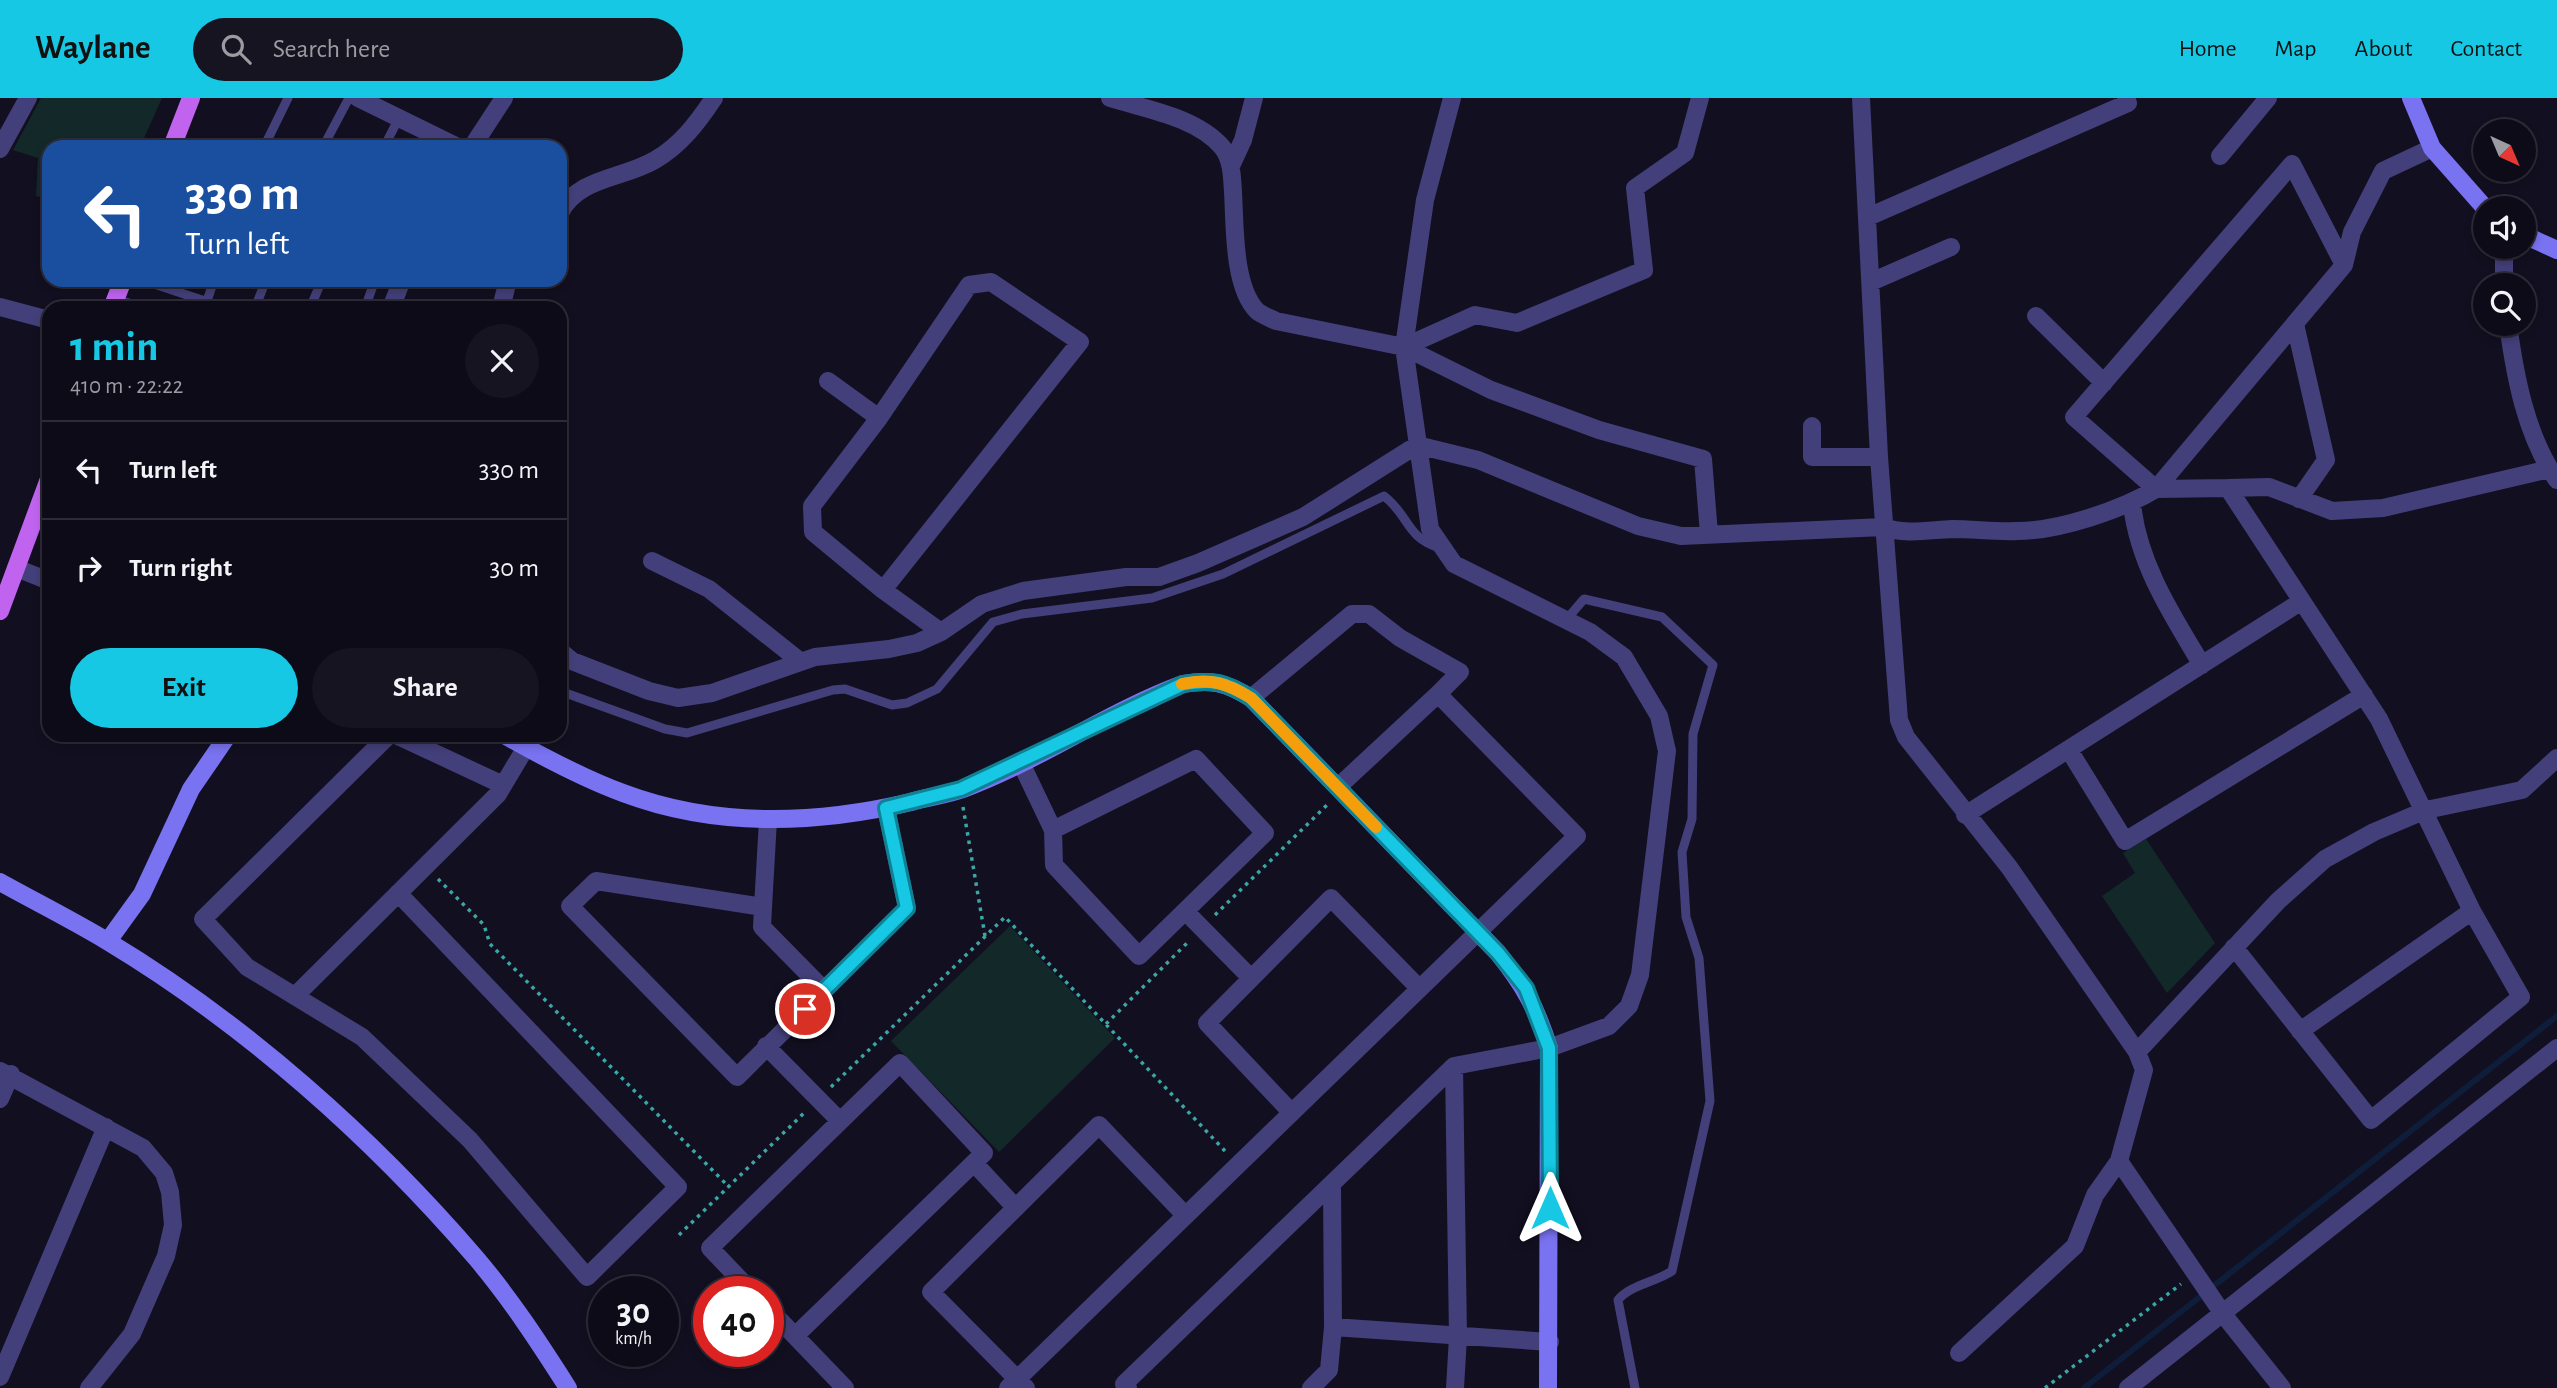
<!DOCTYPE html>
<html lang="en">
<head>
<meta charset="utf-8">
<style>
  body { margin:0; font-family:"Alegreya Sans",sans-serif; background:#171421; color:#f1f3f6; height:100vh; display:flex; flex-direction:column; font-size:26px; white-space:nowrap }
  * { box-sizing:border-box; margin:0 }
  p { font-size:23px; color:#9b9ba2 }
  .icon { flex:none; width:38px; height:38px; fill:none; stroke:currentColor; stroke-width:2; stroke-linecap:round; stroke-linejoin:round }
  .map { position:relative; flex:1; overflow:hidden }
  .drawer { position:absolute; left:42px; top:203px; width:525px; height:441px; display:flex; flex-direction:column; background:#0e0b18; border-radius:21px; box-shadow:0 4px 10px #0003,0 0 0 2px #2e2b37 }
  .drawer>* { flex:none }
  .hud { position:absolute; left:42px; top:42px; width:525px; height:147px; border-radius:21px; box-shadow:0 4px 10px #0003,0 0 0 2px #2e2b37; background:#1a4fa0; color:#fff; overflow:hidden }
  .needle { width:46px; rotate:136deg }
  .tools { position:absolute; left:2473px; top:21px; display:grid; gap:14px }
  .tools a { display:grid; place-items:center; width:63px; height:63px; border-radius:50%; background:#0e0b18; box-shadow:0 4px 10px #0003,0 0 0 2px #2e2b37; font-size:35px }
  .speed { position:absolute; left:588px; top:1178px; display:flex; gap:14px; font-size:35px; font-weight:700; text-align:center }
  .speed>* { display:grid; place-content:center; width:91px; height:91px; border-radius:50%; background:#0e0b18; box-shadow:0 4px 10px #0003,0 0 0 2px #2e2b37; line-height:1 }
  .speed small { font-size:18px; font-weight:400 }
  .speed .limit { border:10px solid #d22; background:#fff; color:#111 }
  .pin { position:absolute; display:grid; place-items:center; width:60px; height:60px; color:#fff; margin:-30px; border:4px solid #fff; border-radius:50%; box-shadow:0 2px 7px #0007 }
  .me { position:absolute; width:77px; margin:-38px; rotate:0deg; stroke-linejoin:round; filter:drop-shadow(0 0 5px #0008) }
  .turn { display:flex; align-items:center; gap:24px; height:147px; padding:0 28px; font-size:32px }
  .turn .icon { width:91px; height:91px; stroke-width:2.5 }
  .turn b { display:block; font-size:49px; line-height:60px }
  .round { display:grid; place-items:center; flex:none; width:74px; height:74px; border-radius:37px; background:#171421 }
  .summary { display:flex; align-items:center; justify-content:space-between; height:119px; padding:0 28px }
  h1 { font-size:42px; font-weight:600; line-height:52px; color:#16c8e3 }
  .button { display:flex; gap:14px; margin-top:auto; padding:14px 28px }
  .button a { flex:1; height:80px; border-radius:42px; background:#16c8e3; color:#111; font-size:28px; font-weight:600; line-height:80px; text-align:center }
  .button a+a { background:#171421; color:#f1f3f6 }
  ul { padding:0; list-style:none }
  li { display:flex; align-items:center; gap:21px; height:98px; padding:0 28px; border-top:2px solid #2e2b37 }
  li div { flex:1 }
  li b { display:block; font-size:26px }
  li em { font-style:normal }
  header { display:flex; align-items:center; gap:42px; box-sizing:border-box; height:98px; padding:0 35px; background:#16c8e3; color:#111 }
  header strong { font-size:33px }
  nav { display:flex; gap:38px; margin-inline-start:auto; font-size:24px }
  .search { width:490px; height:63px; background:#171421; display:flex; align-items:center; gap:18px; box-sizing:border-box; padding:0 24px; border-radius:38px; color:#9b9ba2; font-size:26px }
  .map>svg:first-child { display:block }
  .green { fill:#132929 }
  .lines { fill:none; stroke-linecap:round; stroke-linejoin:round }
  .stream { stroke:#0e1d3a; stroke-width:6 }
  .path { stroke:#39a7a4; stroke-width:3.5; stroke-dasharray:3.5 5; stroke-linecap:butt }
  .lane { stroke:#433f7a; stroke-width:9 }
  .street { stroke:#433f7a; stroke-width:18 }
  .secondary { stroke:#7972f1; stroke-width:18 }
  .primary { stroke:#c064f0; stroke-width:18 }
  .route-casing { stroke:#0e8294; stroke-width:18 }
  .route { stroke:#16c8e3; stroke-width:12 }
  .slow { stroke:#f59e0b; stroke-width:12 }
</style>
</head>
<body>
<header>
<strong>Waylane</strong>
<div class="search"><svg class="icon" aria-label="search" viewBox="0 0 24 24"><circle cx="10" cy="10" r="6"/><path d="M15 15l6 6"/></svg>Search here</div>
<nav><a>Home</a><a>Map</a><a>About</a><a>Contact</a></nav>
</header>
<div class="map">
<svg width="2557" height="1290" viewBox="0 0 2557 1290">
  <rect width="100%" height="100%" fill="#120f20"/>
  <path class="green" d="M41,0H162L140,49H49V101L36,98L38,60L13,52Z
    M2146,741L2215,845L2167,895L2102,798L2135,775L2123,755Z
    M1010,828L1115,940L999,1054L891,943Z"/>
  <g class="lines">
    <path class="stream" d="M2084,1290L2557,918"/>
    <path class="path" d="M963,709L985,838
      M438,781L484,827L490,846L729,1089
      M1215,817L1328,706
      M1106,926L1190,842
      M831,989L1005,819L1225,1053
      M679,1137L805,1014
      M2045,1290L2181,1186"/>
    <path class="lane" d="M264,49L288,0
      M323,49L349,0
      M384,49L399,20
      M156,182L154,186L226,210
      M207,203L214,182
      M255,210L266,182
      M310,210L322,182
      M365,210L375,182
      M1566,522L1584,501L1662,519L1713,567L1693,636L1692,721L1682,754L1686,819L1699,860L1710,1003L1672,1173C1656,1184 1630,1187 1618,1202L1635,1290
      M560,593L665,631L687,635L833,592L845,591L892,607L907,605L937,591L993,524L1022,516L1152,500L1223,476L1384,398C1410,418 1405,439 1440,450"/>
    <path class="street" d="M358,0L458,49
      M1110,0C1145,11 1196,19 1222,49C1232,61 1232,79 1233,94C1235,127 1233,189 1257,213C1262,217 1270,220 1276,223L1404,249L1491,292L1599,332L1703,361L1709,436
      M1861,0L1879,359L1899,622L1906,639L2009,769L2137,954L2144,972L2119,1063L2223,1216L2282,1290
      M472,49L504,0
      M0,51L28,0
      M2220,58L2268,0
      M1231,68L1243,42L1254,0
      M560,115C578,79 623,81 655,62C681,47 698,24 714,0
      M1868,119L2128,5L2126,0
      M2504,149V187
      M1871,184L1951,149
      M114,205L130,210
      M0,209L49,222
      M391,210L402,182
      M501,210L508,182
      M2036,218L2104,285
      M2295,226L2326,362L2299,401
      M2508,226C2515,278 2526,338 2557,382
      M1404,249L1475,217L1517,225L1644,172L1635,90L1685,55L1700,0
      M828,283L879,320
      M1812,328V359H1879
      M2228,390L2269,389L2332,413L2383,410L2549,371
      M2132,406C2138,465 2172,517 2202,567
      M652,463L709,491L801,564
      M16,470L49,483
      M883,492L1080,244L991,184L969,187L879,320L812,408L813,434L883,492L941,534
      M560,553L572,563L649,593L678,600L712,595L815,559L889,551L917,545L941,534L982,506L1023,493L1126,479H1159L1198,465L1303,419L1417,347L1478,362L1638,428L1681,438L1883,429C1905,437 1929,432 1952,431C1974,431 1996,434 2017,433C2059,433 2121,412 2156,391L2074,319L2292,66L2344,167
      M389,637L203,821L247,869L362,939L470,1042L587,1179L678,1089L398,795
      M396,637L503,687
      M2069,652L2125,743L2364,597
      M1021,665L1053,732L1054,767L1139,858L1265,735L1196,661L1053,732
      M1338,689L1438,596
      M1965,717L2302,503
      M768,722L763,809L596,783L570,808L737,979L907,810L886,710
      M763,809L762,829L824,892
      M1185,813L1251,880
      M2234,849L2371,1022L2521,899L2472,813L2379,621L2228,390L2156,391L2344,167L2352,134L2383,73L2432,50
      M297,896L498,696L526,649
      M2300,933L2472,813
      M766,948L840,1023
      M2137,954L2278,803L2325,761L2374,734L2426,712L2522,692L2557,660
      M1454,968L1458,1239L1455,1290
      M0,973L143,1050L164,1075L170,1094L173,1127L166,1158L132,1236L89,1290
      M0,1001L11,976
      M1291,1014L1207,925L1331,800L1419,890
      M974,1065L1016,1110
      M1332,1086L1333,1229L1550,1244
      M752,1194L710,1150L900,965L984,1055L795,1238
      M768,1210L845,1290
      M1959,1255L2075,1148L2095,1097L2119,1063
      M0,1279L106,1029
      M1008,1290L1577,738L1438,596L1460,574L1400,540L1369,516H1352L1251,600
      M1026,1290L931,1194L1099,1027L1185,1117
      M1128,1290L1124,1286L1454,968L1549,950L1609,928L1629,908L1640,877L1667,653L1659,618L1624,559L1590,534L1454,466L1430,431L1404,249L1425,102L1452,0
      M1311,1290L1329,1272L1333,1229
      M2128,1290L2557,950"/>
    <path class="secondary" d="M2411,0L2432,50L2485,110
      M2524,137L2557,152
      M504,637C543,659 582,680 623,695C716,730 817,726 911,704C928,699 946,697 963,691C1039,663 1107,614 1183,586C1211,581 1227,585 1251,600L1498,855C1525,889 1536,909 1549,950L1548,1290
      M0,784C36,804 72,822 107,843C245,926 372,1039 476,1160C510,1200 540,1246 568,1290
      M108,843L142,796L191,691L228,637"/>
    <path class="primary" d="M172,49L191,0
      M112,210L123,182
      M0,513L49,381"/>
  </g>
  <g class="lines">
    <defs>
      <path id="route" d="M805,911L907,810L886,710L961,691L1183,586C1214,581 1225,584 1251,600L1498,855L1526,890L1549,950L1550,1110"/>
    </defs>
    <use href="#route" class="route-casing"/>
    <use href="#route" class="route"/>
    <path class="slow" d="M1182,586C1210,580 1227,585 1251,600L1376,729"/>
  </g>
</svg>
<div class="tools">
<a><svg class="needle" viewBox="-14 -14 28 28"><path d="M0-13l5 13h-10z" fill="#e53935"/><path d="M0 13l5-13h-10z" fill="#9b9ba2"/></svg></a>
<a><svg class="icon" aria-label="sound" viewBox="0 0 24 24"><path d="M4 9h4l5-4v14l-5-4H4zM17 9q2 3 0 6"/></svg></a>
<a><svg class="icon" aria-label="search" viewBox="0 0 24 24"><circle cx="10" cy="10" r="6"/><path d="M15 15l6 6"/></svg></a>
</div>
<div class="speed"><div>30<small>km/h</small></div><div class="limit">40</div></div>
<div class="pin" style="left:805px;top:911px;background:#d93025"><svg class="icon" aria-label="arrive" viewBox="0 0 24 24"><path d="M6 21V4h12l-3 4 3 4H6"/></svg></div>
<svg class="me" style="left:1550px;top:1110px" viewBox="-20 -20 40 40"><path d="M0-17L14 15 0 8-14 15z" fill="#16c8e3" stroke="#fff" stroke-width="4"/></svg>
<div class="hud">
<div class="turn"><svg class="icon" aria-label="left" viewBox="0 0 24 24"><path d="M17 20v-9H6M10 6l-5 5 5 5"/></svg><div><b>330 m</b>Turn left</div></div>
</div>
<section class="drawer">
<div class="summary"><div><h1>1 min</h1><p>410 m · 22:22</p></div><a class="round"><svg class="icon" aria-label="close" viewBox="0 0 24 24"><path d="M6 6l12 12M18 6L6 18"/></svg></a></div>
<ul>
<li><svg class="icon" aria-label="left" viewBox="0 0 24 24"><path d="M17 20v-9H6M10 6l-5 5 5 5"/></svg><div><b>Turn left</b></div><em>330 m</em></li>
<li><svg class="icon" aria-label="right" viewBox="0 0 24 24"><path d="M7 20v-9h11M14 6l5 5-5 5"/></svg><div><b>Turn right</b></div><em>30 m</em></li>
</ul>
<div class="button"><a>Exit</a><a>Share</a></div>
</section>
</div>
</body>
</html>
